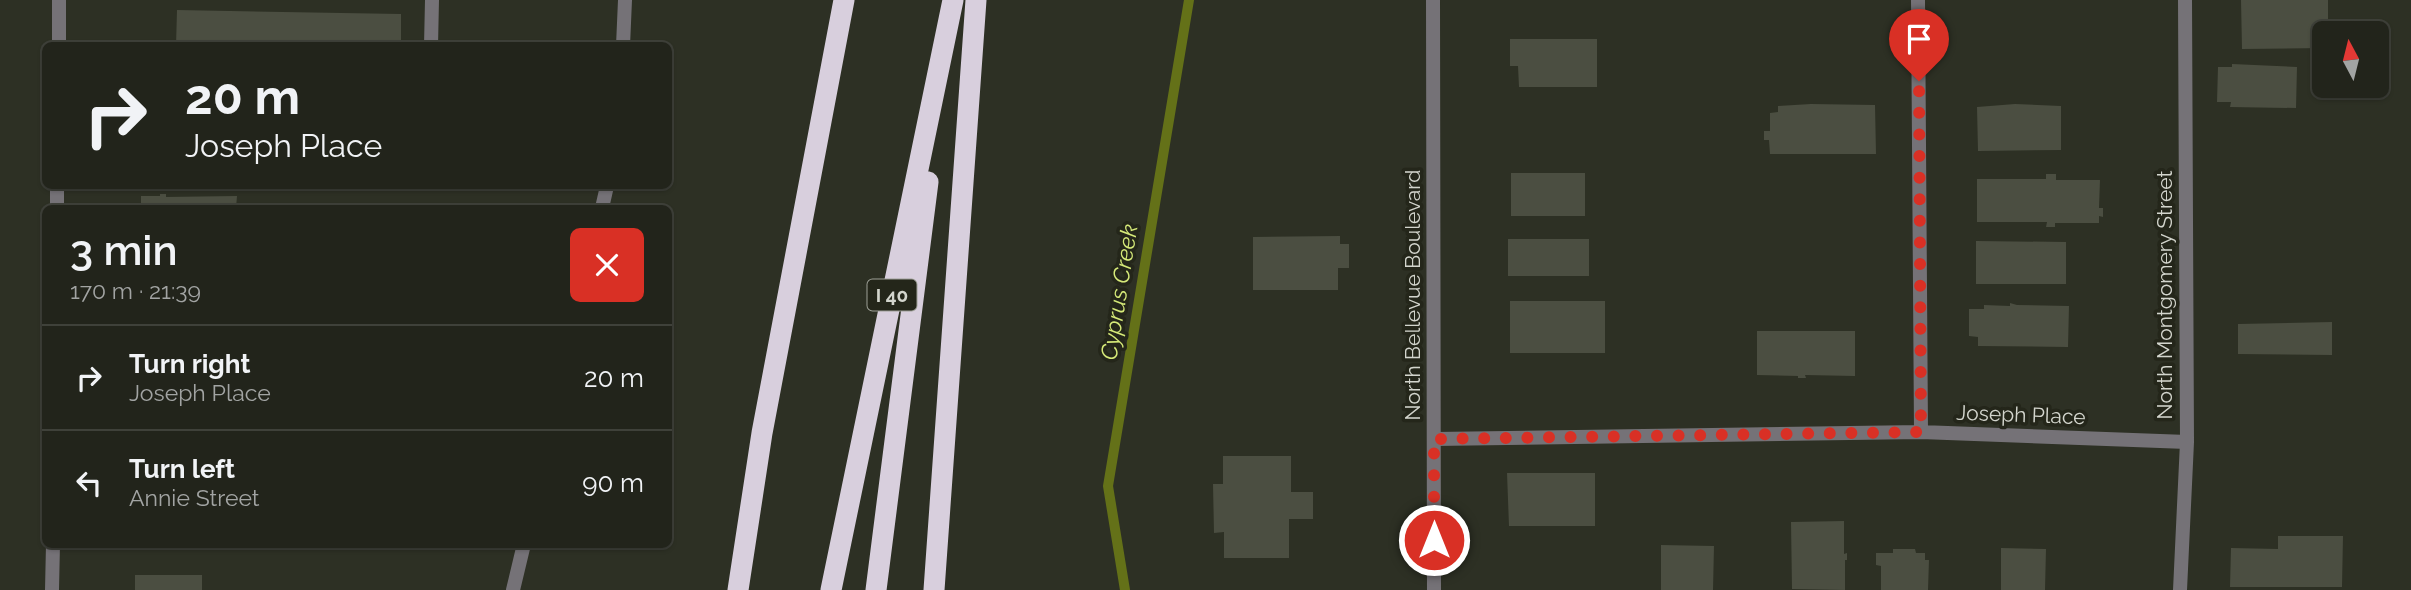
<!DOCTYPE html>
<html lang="en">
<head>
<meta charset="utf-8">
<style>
  body { margin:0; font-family:Raleway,sans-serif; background:#2a2c24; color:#f1f3f6; height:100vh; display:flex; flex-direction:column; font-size:26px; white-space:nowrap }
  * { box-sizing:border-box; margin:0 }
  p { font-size:23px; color:#a2a4a3 }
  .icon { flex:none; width:38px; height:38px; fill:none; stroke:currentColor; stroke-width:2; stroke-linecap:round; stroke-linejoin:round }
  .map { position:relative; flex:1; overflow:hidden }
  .details { position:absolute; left:42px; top:205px; width:630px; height:343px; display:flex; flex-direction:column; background:#22241b; border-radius:10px; box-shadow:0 2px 5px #0004,0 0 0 2px #3f413a }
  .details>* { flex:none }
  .guide { position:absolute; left:42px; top:42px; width:630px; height:147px; border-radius:10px; box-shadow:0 2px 5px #0004,0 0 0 2px #3f413a; background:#22241b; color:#f1f3f6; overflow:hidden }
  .needle { width:46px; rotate:353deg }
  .controls { position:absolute; left:2312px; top:21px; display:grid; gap:14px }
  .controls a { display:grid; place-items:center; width:77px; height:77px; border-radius:10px; background:#22241b; box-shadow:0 2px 5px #0004,0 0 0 2px #3f413a; font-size:35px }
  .pin { position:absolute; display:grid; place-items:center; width:60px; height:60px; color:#fff; margin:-72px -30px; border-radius:50% 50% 50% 0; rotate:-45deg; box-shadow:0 0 7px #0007 }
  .pin .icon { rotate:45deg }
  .me { position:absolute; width:77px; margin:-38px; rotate:0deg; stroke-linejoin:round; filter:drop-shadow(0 0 5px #0008) }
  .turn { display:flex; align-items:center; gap:24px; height:147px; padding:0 28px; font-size:32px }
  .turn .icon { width:91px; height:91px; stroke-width:2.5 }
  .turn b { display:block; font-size:49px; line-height:60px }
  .round { display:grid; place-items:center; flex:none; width:74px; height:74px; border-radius:10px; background:#2a2c24 }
  .head { display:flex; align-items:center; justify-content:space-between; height:119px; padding:0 28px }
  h1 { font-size:42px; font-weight:600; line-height:52px }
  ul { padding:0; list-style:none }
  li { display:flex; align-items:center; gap:21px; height:105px; padding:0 28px; border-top:2px solid #3f413a }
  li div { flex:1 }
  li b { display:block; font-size:26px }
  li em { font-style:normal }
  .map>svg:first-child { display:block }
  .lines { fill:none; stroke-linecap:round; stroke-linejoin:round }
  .stream { stroke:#647118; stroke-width:10 }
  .building { fill:#4b4e41 }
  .service { stroke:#757277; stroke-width:14 }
  .minor { stroke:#757277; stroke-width:14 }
  .tertiary { stroke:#757277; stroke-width:14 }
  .motorway { stroke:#d8cfdd; stroke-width:21 }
  .route { stroke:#d93025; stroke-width:12; stroke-dasharray:0 21.6 }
  .labels { text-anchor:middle; stroke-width:7; stroke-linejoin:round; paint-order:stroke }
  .shield { fill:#24261a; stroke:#9ea097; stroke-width:2 }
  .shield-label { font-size:19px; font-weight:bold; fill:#d3d5cd }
  .street-label { font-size:21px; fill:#d3d5cd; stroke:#24261a }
  .water-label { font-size:23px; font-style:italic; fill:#d6ea79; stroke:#24261a }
</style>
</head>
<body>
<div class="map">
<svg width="2411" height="590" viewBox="0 0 2411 590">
  <rect width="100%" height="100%" fill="#2d3024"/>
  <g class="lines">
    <path class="stream" d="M1125,590L1108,486L1189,0"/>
  </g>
  <path class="building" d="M2241,0H2328V33H2324V48L2242,49Z
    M177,10L401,14V46H176Z
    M1510,39H1597V87H1519L1518,66H1510Z
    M2232,64L2297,67L2296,108L2230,107L2231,102H2217L2218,67H2232Z
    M1811,104L1875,105L1876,154H1770L1769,140H1764V131H1770V113L1778,112V106Z
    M2015,104L2061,106V150L1978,151L1977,107Z
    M1511,173H1585V216H1511Z
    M2046,174H2056V180H2100L2099,208H2103V217L2099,216V223H2055V227H2046L2047,222H1977V179H2046Z
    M160,194H166V197L237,196L236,208H141V196H160Z
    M1340,236V244H1349V268H1338V290H1253V237Z
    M1508,239H1589V276H1508Z
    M1976,241L2066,242V284H1976Z
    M1510,301H1605V353H1510Z
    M2010,303L2017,305L2069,306L2068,347L1978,346V337L1969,336V309H1984V305L2010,306Z
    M2332,322V355L2238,354V324Z
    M1757,331H1855V376L1805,375L1806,378H1798V376L1757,375Z
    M1223,456H1291V492H1313V519H1289V558H1224V532L1214,533L1213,484H1223Z
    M1507,473H1595V526H1509Z
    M1844,521V554L1847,553V560H1845V590L1792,589L1791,522Z
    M2278,536H2343L2342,587H2230L2231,548L2278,549Z
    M1661,545L1714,546L1713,590H1661Z
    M2001,548L2046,549L2045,590H2001Z
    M1893,549H1915L1916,553H1925V560H1929L1928,590H1881V566L1876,565V553H1893Z
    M135,575H202V590H135Z"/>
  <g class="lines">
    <path class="service" d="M431,46L432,0"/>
    <path class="minor" d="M1918,0L1921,432
      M59,46V0
      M623,46L625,0
      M57,208V186
      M602,208L607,186
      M1434,439L1921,432L2187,442
      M52,590L53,544
      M513,590L524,544
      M2180,590L2187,442L2185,0"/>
    <path class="tertiary" d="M1433,0L1434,590"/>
    <path class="motorway" d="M738,590L762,433L844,0
      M831,590L953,0
      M876,590L928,182
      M934,590L976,0"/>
  </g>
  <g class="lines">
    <path class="route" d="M1434,540V439L1921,432L1919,81"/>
  </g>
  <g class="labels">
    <rect class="shield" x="867.5" y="279.5" width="49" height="31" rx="5"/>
    <g class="shield-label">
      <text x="892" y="302">I 40</text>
    </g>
    <g class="street-label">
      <text transform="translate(1413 295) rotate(-90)" y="7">North Bellevue Boulevard</text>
      <text transform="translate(2165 295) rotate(-90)" y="7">North Montgomery Street</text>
      <text transform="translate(2021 415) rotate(2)" y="7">Joseph Place</text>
    </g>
    <g class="water-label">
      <text transform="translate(1119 292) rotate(-81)" y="8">Cyprus Creek</text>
    </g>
  </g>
</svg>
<div class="controls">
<a><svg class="needle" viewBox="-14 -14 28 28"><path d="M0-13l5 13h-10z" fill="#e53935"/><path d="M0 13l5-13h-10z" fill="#a2a4a3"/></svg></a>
</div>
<div class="pin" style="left:1919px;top:81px;background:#d93025"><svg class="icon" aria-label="arrive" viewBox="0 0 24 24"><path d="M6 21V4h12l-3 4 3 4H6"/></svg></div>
<svg class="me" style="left:1434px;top:540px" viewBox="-20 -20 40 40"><circle r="17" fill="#d93025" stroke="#fff" stroke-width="3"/><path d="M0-11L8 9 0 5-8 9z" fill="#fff"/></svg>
<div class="guide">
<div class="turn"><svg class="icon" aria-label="right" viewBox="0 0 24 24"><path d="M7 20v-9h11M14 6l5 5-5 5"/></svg><div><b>20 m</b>Joseph Place</div></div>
</div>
<section class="details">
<div class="head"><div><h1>3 min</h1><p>170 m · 21:39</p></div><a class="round" style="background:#d93025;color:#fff"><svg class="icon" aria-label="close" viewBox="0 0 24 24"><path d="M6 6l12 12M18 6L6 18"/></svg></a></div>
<ul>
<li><svg class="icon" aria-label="right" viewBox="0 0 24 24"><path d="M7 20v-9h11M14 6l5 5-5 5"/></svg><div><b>Turn right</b><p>Joseph Place</p></div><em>20 m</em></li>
<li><svg class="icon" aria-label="left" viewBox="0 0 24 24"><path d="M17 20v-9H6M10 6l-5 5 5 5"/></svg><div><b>Turn left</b><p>Annie Street</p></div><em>90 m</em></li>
</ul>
</section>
</div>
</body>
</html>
